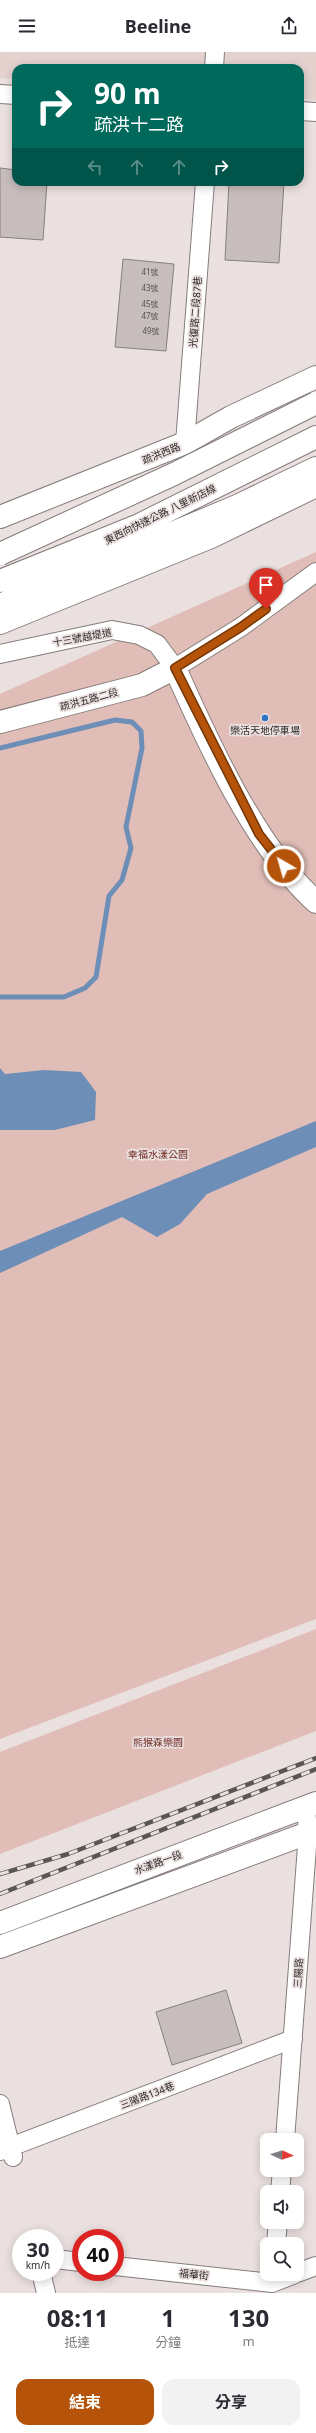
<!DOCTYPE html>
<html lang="zh-TW">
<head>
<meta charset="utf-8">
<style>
  body { margin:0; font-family:"Noto Sans","Noto Sans TC",sans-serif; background:#f2f2f3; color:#2b2b33; height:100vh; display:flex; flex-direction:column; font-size:15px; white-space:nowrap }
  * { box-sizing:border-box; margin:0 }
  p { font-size:13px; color:#7c7c81 }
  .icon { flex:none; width:22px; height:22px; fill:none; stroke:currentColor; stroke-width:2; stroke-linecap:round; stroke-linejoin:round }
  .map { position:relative; height:2241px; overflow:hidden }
  .side { display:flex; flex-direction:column; background:#fff; flex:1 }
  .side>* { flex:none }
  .top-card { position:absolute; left:12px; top:12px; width:292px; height:122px; border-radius:12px; box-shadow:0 2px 10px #0003; background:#00695c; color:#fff; overflow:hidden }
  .needle { width:26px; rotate:94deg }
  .buttons { position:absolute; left:260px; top:2081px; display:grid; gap:8px }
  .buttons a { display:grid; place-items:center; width:44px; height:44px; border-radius:8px; background:#fff; box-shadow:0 2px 10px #0003; font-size:20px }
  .speed { position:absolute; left:12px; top:2177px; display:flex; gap:8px; font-size:20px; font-weight:700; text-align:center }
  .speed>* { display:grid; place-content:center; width:52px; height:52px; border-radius:50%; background:#fff; box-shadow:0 2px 10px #0003; line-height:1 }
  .speed small { font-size:10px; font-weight:400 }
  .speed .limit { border:6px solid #d22; background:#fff; color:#111 }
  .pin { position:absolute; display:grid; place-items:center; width:34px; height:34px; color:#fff; margin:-41px -17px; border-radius:50% 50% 50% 0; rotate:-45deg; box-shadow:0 0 4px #0007 }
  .pin .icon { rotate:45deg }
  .me { position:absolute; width:44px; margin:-22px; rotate:322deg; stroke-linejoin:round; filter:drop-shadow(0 0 3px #0008) }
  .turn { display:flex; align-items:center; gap:14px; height:84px; padding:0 16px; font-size:18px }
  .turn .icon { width:52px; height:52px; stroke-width:2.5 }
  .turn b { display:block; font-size:28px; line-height:34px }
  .lanes { display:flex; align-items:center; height:38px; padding:0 16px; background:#0003; justify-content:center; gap:20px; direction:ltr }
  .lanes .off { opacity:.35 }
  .eta { display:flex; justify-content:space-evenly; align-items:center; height:68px; text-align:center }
  .eta b { font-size:24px; font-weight:700; line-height:28px }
  .action { display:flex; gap:8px; margin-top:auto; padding:8px 16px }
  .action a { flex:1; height:46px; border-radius:12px; background:#b45309; color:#fff; font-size:16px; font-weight:700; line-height:46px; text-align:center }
  .action a+a { background:#f2f2f3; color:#2b2b33 }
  header { display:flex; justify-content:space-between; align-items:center; height:52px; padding:0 16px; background:#fff; font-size:18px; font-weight:700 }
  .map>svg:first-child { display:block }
  .built { fill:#e4d2cf }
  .green { fill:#e1bdb7 }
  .water { fill:#6d8eb6 }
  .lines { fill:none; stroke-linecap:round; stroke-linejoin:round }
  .stream { stroke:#6d8eb6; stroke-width:5 }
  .building { fill:#c7bdbc; stroke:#877f7d }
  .minor-casing { stroke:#857d7b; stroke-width:20 }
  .tertiary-casing { stroke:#857d7b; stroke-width:24 }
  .trunk-casing { stroke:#857d7b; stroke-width:24 }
  .minor { stroke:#fff; stroke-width:18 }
  .tertiary { stroke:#fff; stroke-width:22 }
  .trunk { stroke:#fff; stroke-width:22 }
  .rail-casing { stroke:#5b5656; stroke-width:4.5 }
  .rail { stroke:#eae0df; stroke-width:3; stroke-dasharray:9; stroke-linecap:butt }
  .trunk-bridge-casing { stroke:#857d7b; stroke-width:24; stroke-linecap:butt }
  .trunk-bridge { stroke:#fff; stroke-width:22 }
  .route-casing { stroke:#753606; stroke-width:10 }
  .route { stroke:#b45309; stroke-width:7 }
  .poi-dot { fill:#2b74c5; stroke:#eae0df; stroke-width:1.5 }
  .labels { text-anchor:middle; stroke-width:3.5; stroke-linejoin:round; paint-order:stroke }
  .number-label { font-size:8px; fill:#544f4e }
  .street-label { font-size:10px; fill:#2e2a2a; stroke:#eae0df }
  .poi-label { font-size:10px; fill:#2e2a2a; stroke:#eae0df }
  .park-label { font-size:10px; fill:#712b23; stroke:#eae0df }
</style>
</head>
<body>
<header><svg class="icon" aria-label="menu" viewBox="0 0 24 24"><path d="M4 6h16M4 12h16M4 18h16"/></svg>Beeline<svg class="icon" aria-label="share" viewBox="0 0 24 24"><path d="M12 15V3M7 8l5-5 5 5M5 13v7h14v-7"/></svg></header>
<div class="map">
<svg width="316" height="2241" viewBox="0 0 316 2241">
  <rect width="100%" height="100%" fill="#eae0df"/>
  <path class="built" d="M0,0H316V48L300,47V16H16V27L0,26Z"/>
  <path class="green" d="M316,500V1567L0,1687V642Z
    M316,1577V1679L0,1802V1700Z"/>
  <path class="water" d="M0,1016L5,1022L44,1018L81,1020L96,1040L95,1068L55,1078H0Z
    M316,1069V1095L207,1142L180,1172L157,1185L122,1165L0,1221V1199Z"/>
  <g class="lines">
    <path class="stream" d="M0,696L115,668L132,670L141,679L142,696L126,775L131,796L122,828L109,844L96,925L85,936L64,945H0"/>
  </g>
  <path class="building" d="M0,116L16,118V130H47L43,188L0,185Z
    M229,130H284L279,211L225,208Z
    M123,207L174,212L166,299L115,295Z
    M226,1938L242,1991L172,2013L156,1960Z"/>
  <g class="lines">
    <defs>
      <path id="minor" d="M214,16L215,0
        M0,42L16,43
        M300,59L316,60
        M185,391L205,130
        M0,602L112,578L139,583L157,592L175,616L241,575L316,520
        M0,2052L13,2105
        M285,2088L308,1781L306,1755
        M0,2099L293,1987
        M280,2140L282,2118
        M276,2192L278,2170
        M55,2207L81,2210
        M115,2214L272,2231L295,2222
        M41,2220L46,2241
        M297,2221L316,2214"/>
      <path id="tertiary" d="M0,465L185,391L231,365L316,325
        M0,670L142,633L175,616C208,691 255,795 316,850
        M0,1871L316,1751
        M0,1895L316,1778"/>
      <path id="trunk" d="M0,529L137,474L316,385
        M0,553L237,454L316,416
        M0,571L211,485L316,434"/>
    </defs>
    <use href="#minor" class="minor-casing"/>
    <use href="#tertiary" class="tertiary-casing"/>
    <use href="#trunk" class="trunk-casing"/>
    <use href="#minor" class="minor"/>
    <use href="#tertiary" class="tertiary"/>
    <use href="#trunk" class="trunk"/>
    <defs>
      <path id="rail" d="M0,1822L68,1802L316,1706
        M0,1842L316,1717"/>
    </defs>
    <use href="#rail" class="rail-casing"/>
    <use href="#rail" class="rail"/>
    <defs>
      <path id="trunk-bridge" d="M0,502L174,422L316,351"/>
    </defs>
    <use href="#trunk-bridge" class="trunk-bridge-casing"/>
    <use href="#trunk-bridge" class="trunk-bridge"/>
  </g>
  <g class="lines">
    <defs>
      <path id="route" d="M266,557L241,575L175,616L259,782L284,814"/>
    </defs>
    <use href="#route" class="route-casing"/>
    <use href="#route" class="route"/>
  </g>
  <circle class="poi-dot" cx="265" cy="666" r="4"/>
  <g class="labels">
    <g class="number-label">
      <text x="150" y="223">41號</text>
      <text x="150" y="239">43號</text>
      <text x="150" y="255">45號</text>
      <text x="150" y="267">47號</text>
      <text x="151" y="282">49號</text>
    </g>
    <g class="street-label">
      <text transform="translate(195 260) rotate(-86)" y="4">光復路二段87巷</text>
      <text transform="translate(161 401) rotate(-22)" y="4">疏洪西路</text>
      <text transform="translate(160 462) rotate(-26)" y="4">東西向快速公路 八里新店線</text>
      <text transform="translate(82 585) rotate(-10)" y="4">十三號越堤道</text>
      <text transform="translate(89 647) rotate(-15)" y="4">疏洪五路二段</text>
      <text transform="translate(158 1810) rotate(-20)" y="4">水漾路一段</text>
      <text transform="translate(298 1921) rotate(-86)" y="4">三陽路</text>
      <text transform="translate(147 2043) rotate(-21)" y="4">三陽路134巷</text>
      <text transform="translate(194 2222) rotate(6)" y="4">福華街</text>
    </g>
    <g class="poi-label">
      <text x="265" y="682">樂活天地停車場</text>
    </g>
    <g class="park-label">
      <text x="158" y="1106">幸福水漾公園</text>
      <text x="158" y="1694">熊猴森樂園</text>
    </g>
  </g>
</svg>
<div class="buttons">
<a><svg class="needle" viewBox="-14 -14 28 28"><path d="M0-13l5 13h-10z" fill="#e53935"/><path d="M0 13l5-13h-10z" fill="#7c7c81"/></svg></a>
<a><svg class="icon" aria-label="sound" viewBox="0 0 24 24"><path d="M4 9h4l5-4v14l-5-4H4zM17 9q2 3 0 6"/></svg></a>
<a><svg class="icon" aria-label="search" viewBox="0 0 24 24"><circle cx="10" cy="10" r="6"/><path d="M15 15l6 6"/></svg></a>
</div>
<div class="speed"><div>30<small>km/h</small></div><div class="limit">40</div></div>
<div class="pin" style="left:266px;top:557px;background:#d93025"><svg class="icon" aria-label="arrive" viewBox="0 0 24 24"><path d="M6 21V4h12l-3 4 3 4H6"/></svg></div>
<svg class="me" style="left:284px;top:814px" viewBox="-20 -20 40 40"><circle r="17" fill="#b45309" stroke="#fff" stroke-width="3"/><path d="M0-11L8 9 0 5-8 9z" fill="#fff"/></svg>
<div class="top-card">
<div class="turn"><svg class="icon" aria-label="right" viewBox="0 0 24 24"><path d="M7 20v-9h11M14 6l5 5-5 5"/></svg><div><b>90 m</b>疏洪十二路</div></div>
<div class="lanes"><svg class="icon off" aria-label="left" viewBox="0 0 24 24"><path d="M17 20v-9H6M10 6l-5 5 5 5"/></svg><svg class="icon off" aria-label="ahead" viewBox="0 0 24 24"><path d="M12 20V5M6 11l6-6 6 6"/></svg><svg class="icon off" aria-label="ahead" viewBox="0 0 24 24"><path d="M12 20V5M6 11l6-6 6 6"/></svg><svg class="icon" aria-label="right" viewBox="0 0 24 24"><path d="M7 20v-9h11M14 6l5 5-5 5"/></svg></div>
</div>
</div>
<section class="side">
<div class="eta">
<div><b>08:11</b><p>抵達</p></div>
<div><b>1</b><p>分鐘</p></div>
<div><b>130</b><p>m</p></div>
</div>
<div class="action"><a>結束</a><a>分享</a></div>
</section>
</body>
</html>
